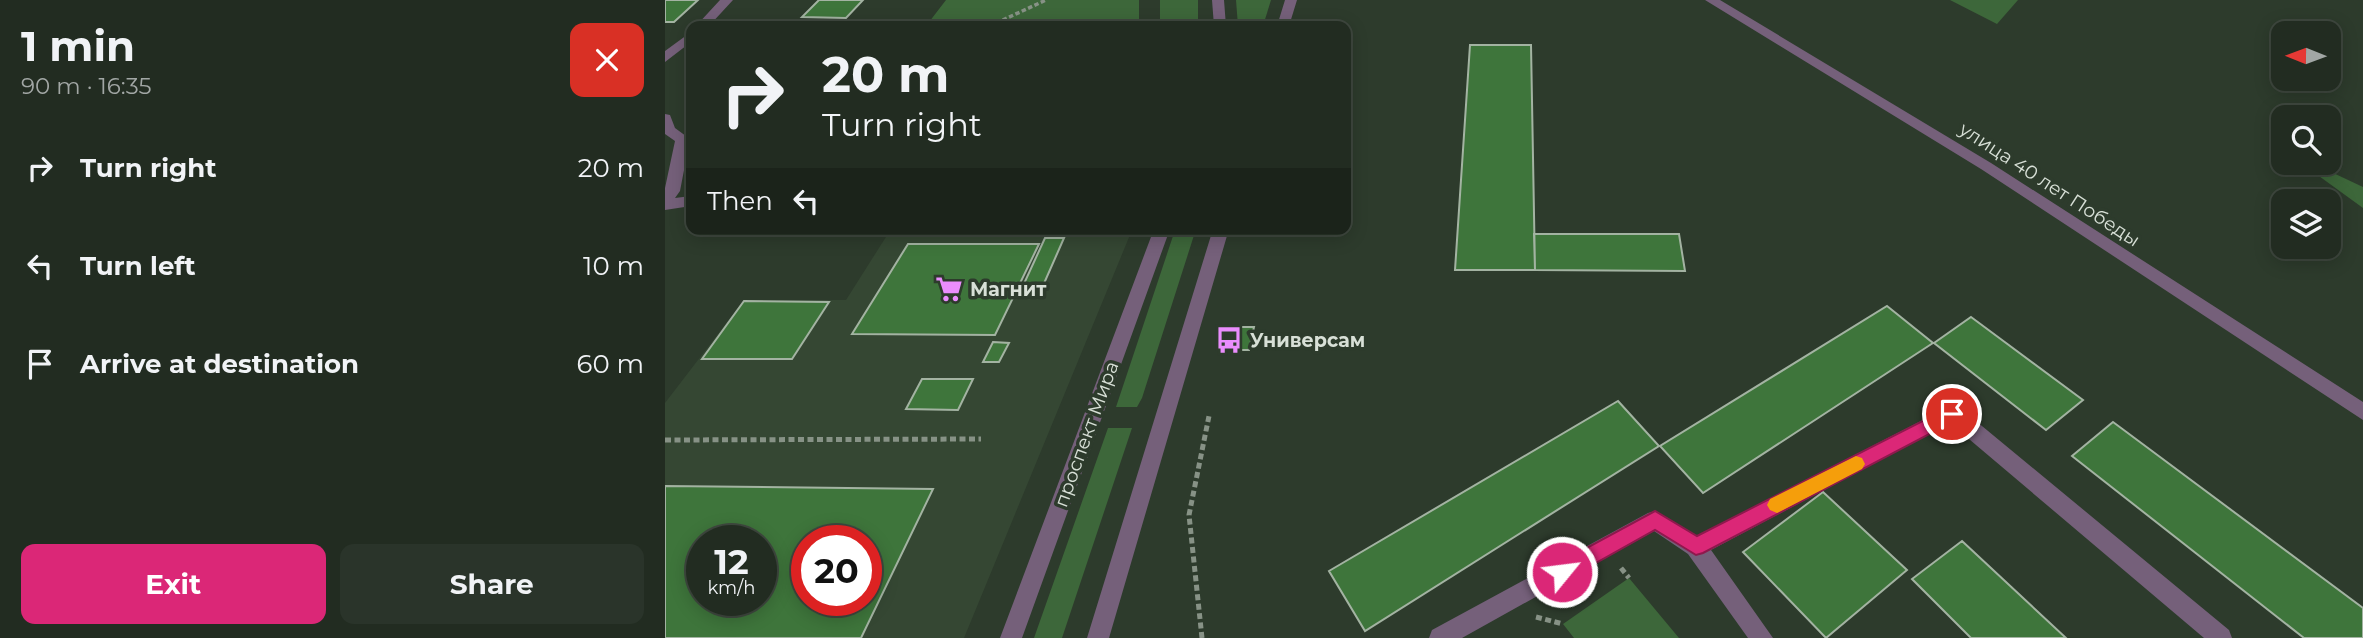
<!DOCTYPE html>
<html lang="en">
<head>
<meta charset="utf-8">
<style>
  body { margin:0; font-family:Montserrat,sans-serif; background:#2a342a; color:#f1f3f6; height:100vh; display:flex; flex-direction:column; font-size:26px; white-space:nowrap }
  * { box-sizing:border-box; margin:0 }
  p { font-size:23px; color:#a2a7a5 }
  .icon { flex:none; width:38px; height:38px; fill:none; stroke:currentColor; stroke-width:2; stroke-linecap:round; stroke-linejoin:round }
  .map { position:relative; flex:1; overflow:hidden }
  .side { display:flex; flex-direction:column; background:#222c21; width:665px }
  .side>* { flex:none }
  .banner { position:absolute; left:21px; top:21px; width:665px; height:214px; border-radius:14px; box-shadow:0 4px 18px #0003,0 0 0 2px #3f483f; background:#222c21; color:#f1f3f6; overflow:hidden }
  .needle { width:46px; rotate:271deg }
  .buttons { position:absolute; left:1606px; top:21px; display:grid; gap:14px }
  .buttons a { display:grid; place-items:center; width:70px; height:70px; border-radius:14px; background:#222c21; box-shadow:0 4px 18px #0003,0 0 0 2px #3f483f; font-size:35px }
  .speed { position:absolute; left:21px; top:525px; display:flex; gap:14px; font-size:35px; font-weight:700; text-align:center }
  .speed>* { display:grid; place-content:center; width:91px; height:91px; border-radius:50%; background:#222c21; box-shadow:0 4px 18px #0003,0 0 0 2px #3f483f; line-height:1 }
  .speed small { font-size:18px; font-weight:400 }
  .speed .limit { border:10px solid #d22; background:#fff; color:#111 }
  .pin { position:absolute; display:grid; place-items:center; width:60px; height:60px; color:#fff; margin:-30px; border:4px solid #fff; border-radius:50%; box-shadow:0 2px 7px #0007 }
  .me { position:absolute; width:77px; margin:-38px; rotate:61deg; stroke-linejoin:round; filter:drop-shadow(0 0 5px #0008) }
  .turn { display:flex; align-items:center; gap:24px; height:147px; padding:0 21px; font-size:32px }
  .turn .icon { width:91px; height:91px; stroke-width:2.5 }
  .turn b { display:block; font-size:49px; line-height:60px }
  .then { display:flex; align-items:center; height:66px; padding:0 21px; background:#0003; gap:14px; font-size:26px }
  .round { display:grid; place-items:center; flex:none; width:74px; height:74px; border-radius:14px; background:#2a342a }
  .headline { display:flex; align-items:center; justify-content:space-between; height:119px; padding:0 21px }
  h1 { font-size:42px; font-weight:700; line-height:52px }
  .action { display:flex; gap:14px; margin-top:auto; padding:14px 21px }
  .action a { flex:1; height:80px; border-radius:14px; background:#db2777; color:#fff; font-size:28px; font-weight:700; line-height:80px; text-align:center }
  .action a+a { background:#2a342a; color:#f1f3f6 }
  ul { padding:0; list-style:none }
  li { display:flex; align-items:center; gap:21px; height:98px; padding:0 21px }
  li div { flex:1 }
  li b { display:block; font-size:26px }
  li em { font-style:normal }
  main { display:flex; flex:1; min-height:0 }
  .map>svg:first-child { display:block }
  .built { fill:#354733; fill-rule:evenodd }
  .green { fill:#3d673a }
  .building { fill:#3e753b; stroke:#a3b3a2; stroke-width:2; fill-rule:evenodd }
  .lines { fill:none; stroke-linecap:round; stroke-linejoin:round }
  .path-far1 { stroke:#879286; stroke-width:3.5; stroke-dasharray:4.5 2.5; stroke-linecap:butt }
  .path { stroke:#879286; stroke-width:5; stroke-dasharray:6 3.5; stroke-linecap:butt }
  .minor { fill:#75607a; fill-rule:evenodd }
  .route { fill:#db2777; stroke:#8e194d; stroke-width:2 }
  .slow { fill:#f59e0b }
  .labels { text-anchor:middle; stroke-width:7; stroke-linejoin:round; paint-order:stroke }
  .street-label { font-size:19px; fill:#d8e0d7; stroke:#2d3b2c }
  .poi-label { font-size:19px; font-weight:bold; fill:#d8e0d7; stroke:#2d3b2c; text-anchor:start }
</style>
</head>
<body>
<main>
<section class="side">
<div class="headline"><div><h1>1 min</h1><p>90 m · 16:35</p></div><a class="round" style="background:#d93025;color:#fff"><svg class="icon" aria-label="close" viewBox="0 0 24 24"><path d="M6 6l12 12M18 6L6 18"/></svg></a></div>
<ul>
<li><svg class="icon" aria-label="right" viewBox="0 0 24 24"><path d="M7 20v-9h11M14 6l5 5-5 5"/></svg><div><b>Turn right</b></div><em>20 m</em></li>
<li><svg class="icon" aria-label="left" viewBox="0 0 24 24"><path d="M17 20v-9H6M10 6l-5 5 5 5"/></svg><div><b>Turn left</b></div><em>10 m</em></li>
<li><svg class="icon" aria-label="arrive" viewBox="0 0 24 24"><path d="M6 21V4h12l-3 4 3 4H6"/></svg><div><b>Arrive at destination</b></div><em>60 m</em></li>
</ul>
<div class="action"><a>Exit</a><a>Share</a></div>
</section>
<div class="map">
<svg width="1698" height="638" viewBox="0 0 1698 638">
  <rect width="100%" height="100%" fill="#2d3b2c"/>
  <path class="built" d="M226,229L467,230L299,638H0V403L79,300H181ZM37,541H96V600H37ZM142,541H201V600H142Z"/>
  <path class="green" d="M281,0H474V26H261Z
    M495,0H533V26H495Z
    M571,0H606L598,26H573Z
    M1285,0H1353L1332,24Z
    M1636,163H1647L1698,187V208Z
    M531,229L477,398L472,407H451L510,230Z
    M443,428H467L397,638H369Z
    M964,578L1014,638H909L898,624Z"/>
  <path class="building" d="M0,0H33L9,22H0Z
    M154,0H198L181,18L137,17Z
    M805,45H866L870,270H790Z
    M869,234H1014L1020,271L870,270Z
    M380,238H399L377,288H357Z
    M243,244H374L330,335L187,334Z
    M79,301L164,302L127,359H37Z
    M1222,306L1268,343L1038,493L995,446Z
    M1306,317L1418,400L1381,430L1269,343Z
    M576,327H589L584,350H570Z
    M328,342L344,343L334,362H318Z
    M257,379H308L293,410L241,409Z
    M953,401L994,446L700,631L664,571Z
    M1448,422L1698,608V638H1639L1407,456Z
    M0,486L268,489L196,638H0ZM37,541H96V600H37ZM142,541H201V600H142Z
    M1158,492L1242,570L1161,638L1078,552Z
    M1297,541L1401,638H1306L1247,579Z"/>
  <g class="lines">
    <path class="path-far1" d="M325,26L381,0"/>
    <path class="path" d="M0,440L316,439
      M956,568L964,578
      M871,617L898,624
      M537,638L524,515L544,416"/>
    <path class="minor" d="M55,0H68L44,26H31Z
      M547,0H559L561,26H549Z
      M620,0H632L624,26H612Z
      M1040,0H1055L1326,163L1698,402V420L1316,169Z
      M26,32V42L0,62V51Z
      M0,114L5,115L10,128L25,139L15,191L10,198L26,196V206L0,210V188L10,141L0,134Z
      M489,229H505L357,638H335Z
      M548,229H564L444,638H422Z
      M1287,405L1294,407L1564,630L1567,638H1539L1285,423L1046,550L1108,638H1083L1023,554L989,531L797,638H764L767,630L983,513L990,511L1032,536Z"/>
  </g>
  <path class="route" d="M1287,406L1293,408L1296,414L1293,419L1038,553L1031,555L990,530L904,578L897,581L890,578L887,572L890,565L990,511L1032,536Z"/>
  <path class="slow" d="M1191,456L1197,458L1200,464L1197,469L1118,510L1112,513L1105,510L1102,505L1105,499Z"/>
  <defs>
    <symbol id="supermarket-bare" viewBox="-9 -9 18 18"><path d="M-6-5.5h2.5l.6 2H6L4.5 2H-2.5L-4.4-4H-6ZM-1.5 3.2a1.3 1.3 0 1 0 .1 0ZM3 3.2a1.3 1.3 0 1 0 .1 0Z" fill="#ea8dfd" stroke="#2d3b2c" stroke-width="2.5" paint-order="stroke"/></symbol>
    <symbol id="bus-bare" viewBox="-9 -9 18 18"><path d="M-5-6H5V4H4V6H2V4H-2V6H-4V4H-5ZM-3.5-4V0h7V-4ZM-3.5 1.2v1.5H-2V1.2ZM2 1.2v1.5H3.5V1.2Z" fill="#ea8dfd" stroke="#2d3b2c" stroke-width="2.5" paint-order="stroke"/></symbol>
  </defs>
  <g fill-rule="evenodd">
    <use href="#supermarket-bare" x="265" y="270" width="38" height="38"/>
    <use href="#bus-bare" x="545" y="321" width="38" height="38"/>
  </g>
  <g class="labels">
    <g class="street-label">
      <text transform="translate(1385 184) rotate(33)" y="7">улица 40 лет Победы</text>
      <text transform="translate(421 434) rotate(-70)" y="7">проспект Мира</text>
    </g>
    <g class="poi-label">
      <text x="305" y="296">Магнит</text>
      <text x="585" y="347">Универсам</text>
    </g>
  </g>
</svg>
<div class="buttons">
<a><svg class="needle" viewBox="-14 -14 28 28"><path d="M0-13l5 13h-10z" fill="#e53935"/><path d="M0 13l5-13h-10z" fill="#a2a7a5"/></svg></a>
<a><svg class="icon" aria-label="search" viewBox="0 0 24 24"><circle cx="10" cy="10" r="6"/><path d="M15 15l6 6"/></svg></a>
<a><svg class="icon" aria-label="layers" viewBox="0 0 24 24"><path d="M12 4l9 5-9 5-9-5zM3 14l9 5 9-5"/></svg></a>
</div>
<div class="speed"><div>12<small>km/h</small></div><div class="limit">20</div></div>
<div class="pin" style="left:1287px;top:414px;background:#d93025"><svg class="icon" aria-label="arrive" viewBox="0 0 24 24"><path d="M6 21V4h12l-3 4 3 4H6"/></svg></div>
<svg class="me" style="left:897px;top:572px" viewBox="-20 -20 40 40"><circle r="17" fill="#db2777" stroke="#fff" stroke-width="3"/><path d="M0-11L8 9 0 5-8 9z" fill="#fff"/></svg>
<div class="banner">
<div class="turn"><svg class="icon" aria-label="right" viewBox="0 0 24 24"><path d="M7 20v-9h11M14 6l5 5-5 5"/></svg><div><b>20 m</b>Turn right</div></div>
<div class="then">Then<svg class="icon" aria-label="left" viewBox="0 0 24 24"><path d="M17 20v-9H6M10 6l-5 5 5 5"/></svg></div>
</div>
</div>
</main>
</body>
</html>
